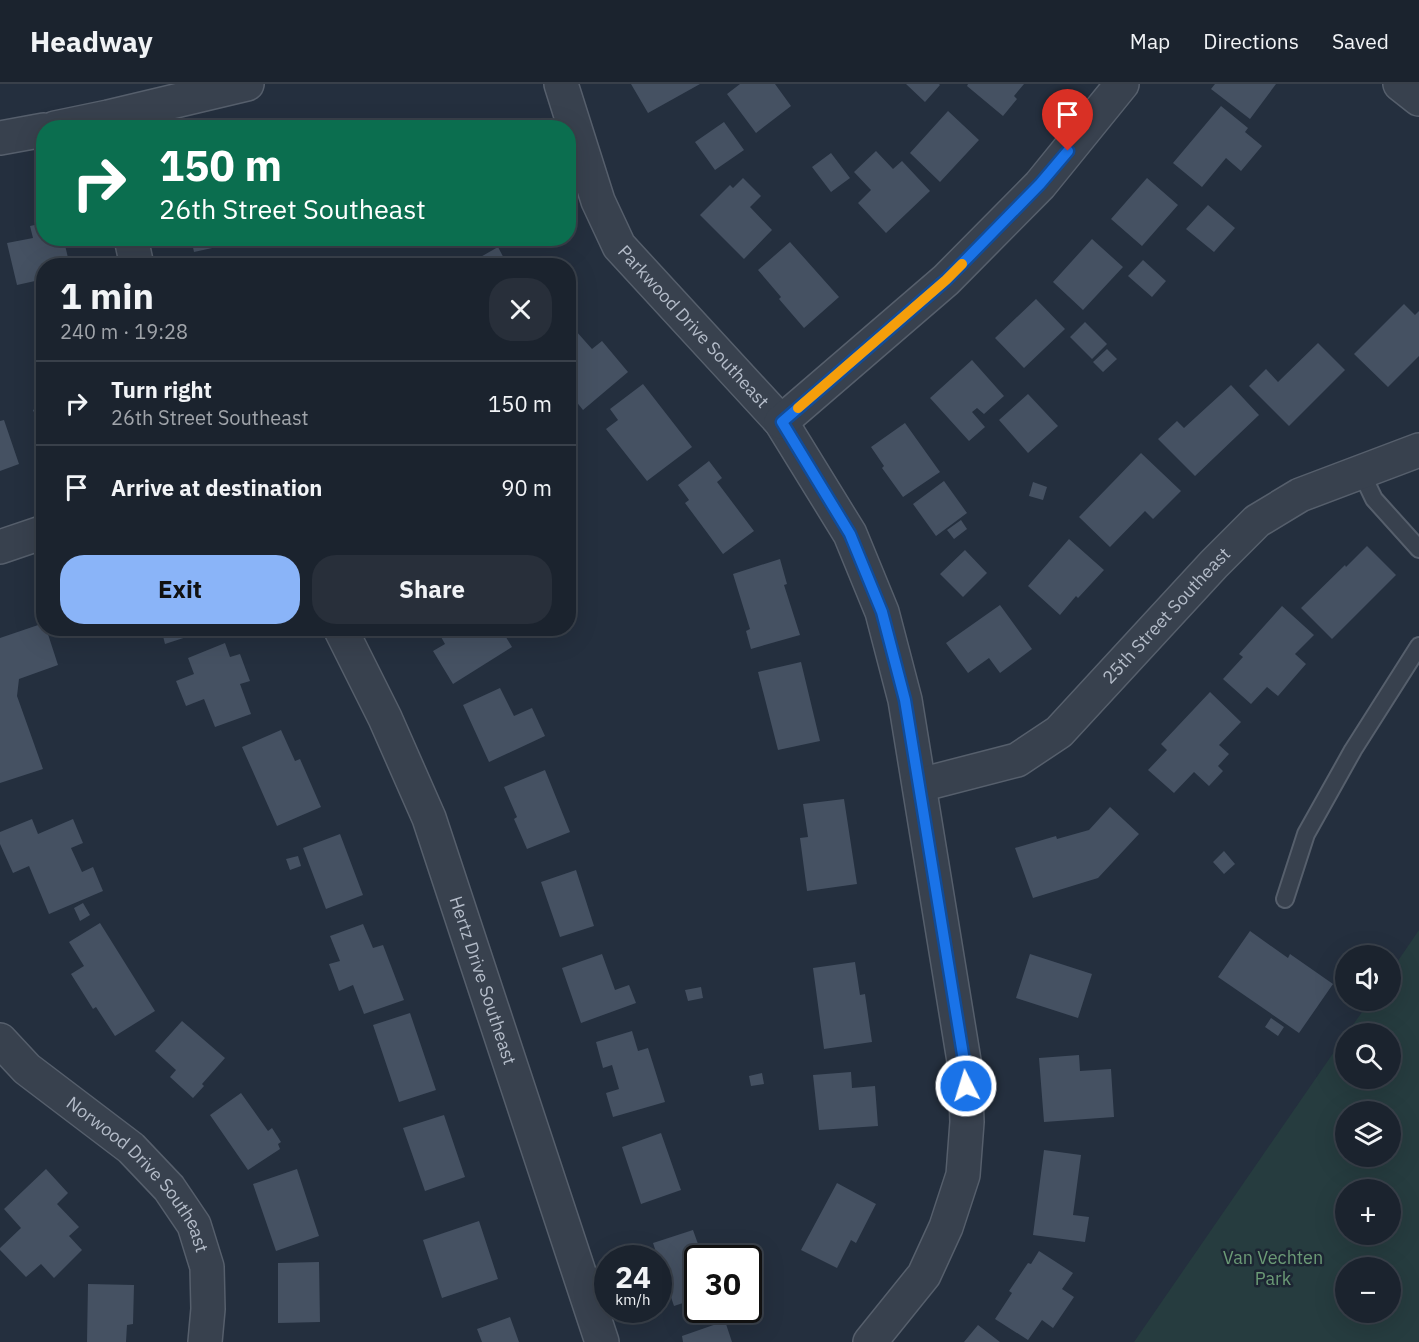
<!DOCTYPE html>
<html lang="en">
<head>
<meta charset="utf-8">
<style>
  body { margin:0; font-family:"IBM Plex Sans",sans-serif; background:#282f3a; color:#f1f3f6; height:100vh; display:flex; flex-direction:column; font-size:22px; white-space:nowrap }
  * { box-sizing:border-box; margin:0 }
  p { font-size:20px; color:#a0a4aa }
  .icon { flex:none; width:33px; height:33px; fill:none; stroke:currentColor; stroke-width:2; stroke-linecap:round; stroke-linejoin:round }
  .map { position:relative; flex:1; overflow:hidden }
  .side { position:absolute; left:36px; top:174px; width:540px; height:378px; display:flex; flex-direction:column; background:#1b232e; border-radius:24px; box-shadow:0 6px 24px #0002,0 0 0 2px #39404a }
  .side>* { flex:none }
  .guide { position:absolute; left:36px; top:36px; width:540px; height:126px; border-radius:24px; box-shadow:0 6px 24px #0002,0 0 0 2px #39404a; background:#0b6e4f; color:#fff; overflow:hidden }
  .buttons { position:absolute; left:1335px; top:861px; display:grid; gap:12px }
  .buttons a { display:grid; place-items:center; width:66px; height:66px; border-radius:50%; background:#1b232e; box-shadow:0 6px 24px #0002,0 0 0 2px #39404a; font-size:30px }
  .speed { position:absolute; left:594px; top:1161px; display:flex; gap:12px; font-size:30px; font-weight:700; text-align:center }
  .speed>* { display:grid; place-content:center; width:78px; height:78px; border-radius:50%; background:#1b232e; box-shadow:0 6px 24px #0002,0 0 0 2px #39404a; line-height:1 }
  .speed small { font-size:15px; font-weight:400 }
  .speed .limit { border:3px solid #111; border-radius:9px; background:#fff; color:#111 }
  .pin { position:absolute; display:grid; place-items:center; width:51px; height:51px; color:#fff; margin:-62px -26px; border-radius:50% 50% 50% 0; rotate:-45deg; box-shadow:0 0 6px #0007 }
  .pin .icon { rotate:45deg }
  .me { position:absolute; width:66px; margin:-33px; rotate:355deg; stroke-linejoin:round; filter:drop-shadow(0 0 4px #0008) }
  .turn { display:flex; align-items:center; gap:21px; height:126px; padding:0 24px; font-size:27px }
  .turn .icon { width:78px; height:78px; stroke-width:2.5 }
  .turn b { display:block; font-size:42px; line-height:51px }
  .round { display:grid; place-items:center; flex:none; width:63px; height:63px; border-radius:24px; background:#282f3a }
  .overview { display:flex; align-items:center; justify-content:space-between; height:102px; padding:0 24px }
  h1 { font-size:36px; font-weight:700; line-height:45px }
  .primary-button { display:flex; gap:12px; margin-top:auto; padding:12px 24px }
  .primary-button a { flex:1; height:69px; border-radius:24px; background:#8ab4f8; color:#111; font-size:24px; font-weight:700; line-height:69px; text-align:center }
  .primary-button a+a { background:#282f3a; color:#f1f3f6 }
  ul { padding:0; list-style:none }
  li { display:flex; align-items:center; gap:18px; height:84px; padding:0 24px; border-top:2px solid #39404a }
  li div { flex:1 }
  li b { display:block; font-size:22px }
  li em { font-style:normal }
  header { display:flex; align-items:center; gap:36px; box-sizing:border-box; height:84px; padding:0 30px; background:#1b232e; border-bottom:2px solid #39404a }
  header strong { font-size:28px }
  nav { display:flex; gap:33px; margin-inline-start:auto; font-size:21px }
  .map>svg:first-child { display:block }
  .green { fill:#263c3f; fill-rule:evenodd }
  .building { fill:#455162 }
  .lines { fill:none; stroke-linecap:round; stroke-linejoin:round }
  .service-casing { stroke:#565f6c; stroke-width:20 }
  .minor-casing { stroke:#565f6c; stroke-width:36 }
  .tertiary-casing { stroke:#565f6c; stroke-width:36 }
  .service { stroke:#38414e; stroke-width:16 }
  .minor { stroke:#38414e; stroke-width:33 }
  .tertiary { stroke:#38414e; stroke-width:33 }
  .route-casing { stroke:#114b97; stroke-width:15 }
  .route { stroke:#1a73e8; stroke-width:10 }
  .slow { stroke:#f59e0b; stroke-width:10 }
  .labels { text-anchor:middle; stroke-width:5; stroke-linejoin:round; paint-order:stroke }
  .street-label { font-size:18px; fill:#b4bcc9; stroke:#1d2633 }
  .park-label { font-size:18px; fill:#6b9a76; stroke:#1d2633 }
</style>
</head>
<body>
<header>
<strong>Headway</strong>
<nav><a>Map</a><a>Directions</a><a>Saved</a></nav>
</header>
<div class="map">
<svg width="1419" height="1258" viewBox="0 0 1419 1258">
  <rect width="100%" height="100%" fill="#242f3e"/>
  <path class="green" d="M1419,846V1258H1134L1345,952L1346,994H1390V950L1347,949L1370,917L1390,916L1391,887ZM1346,1028H1390V1072H1346ZM1346,1106H1390V1150H1346ZM1346,1184H1390V1228H1346Z"/>
  <path class="building" d="M631,0H700L648,29Z
    M740,0H775L791,22L756,49L727,10Z
    M906,0H939L940,1L925,18Z
    M968,0H1024L1014,12L1017,15L1003,32L967,2Z
    M1215,0H1276L1250,35L1211,5Z
    M1221,22L1248,44L1245,48L1262,62L1241,87L1226,74L1202,103L1173,79Z
    M948,27L979,56L940,98L910,69Z
    M509,37L511,44H486V43Z
    M724,38L744,66L715,86L695,58Z
    M876,67L893,85L902,77L930,107L886,149L858,119L871,106L854,88Z
    M831,69L850,94L831,108L812,83Z
    M743,94L761,112L750,123L772,146L744,175L700,131L730,101L733,104Z
    M1147,94L1178,121L1142,162L1111,135Z
    M1208,121L1235,144L1214,168L1186,145Z
    M44,139V154H69L64,157L70,182H44V195L17,201L7,159L33,154L30,142Z
    M191,154H234L235,159L194,168Z
    M1092,155L1123,183L1083,226L1053,198Z
    M790,158L839,213L804,244L779,215L781,213L758,186Z
    M498,163L508,182H471L470,179Z
    M1143,176L1166,197L1152,213L1128,192Z
    M1036,215L1065,245L1024,284L995,254Z
    M1404,220L1415,231L1419,227V272L1388,303L1354,270Z
    M568,238L592,265L602,257L628,288L583,326L571,311L568,313Z
    M1085,238L1107,260L1092,275L1070,253Z
    M1318,259L1345,286L1289,342L1249,302L1266,285L1278,298Z
    M1107,265L1117,275L1103,288L1093,278Z
    M972,276L1004,312L984,330L977,324L972,328L985,343L969,357L930,314Z
    M643,300L692,363L647,397L606,345L618,336L610,325Z
    M1231,301L1259,331L1195,392L1158,355L1177,337L1184,344Z
    M1028,310L1058,342L1028,369L999,336Z
    M43,321V350L33,326Z
    M4,336L19,380L0,387V337Z
    M905,339L940,388L903,413L882,384L884,382L871,363Z
    M1141,369L1181,407L1153,435L1145,427L1110,463L1079,433Z
    M709,377L722,394L717,398L754,447L723,470L685,419L689,416L678,401Z
    M944,397L967,429L936,452L913,420Z
    M1033,398L1047,403L1043,416L1029,412Z
    M961,436L967,445L954,455L947,446Z
    M1069,455L1104,486L1078,514L1076,512L1060,531L1028,502Z
    M1367,462L1396,491L1332,555L1301,524L1345,481L1346,483Z
    M965,466L987,489L963,513L940,490Z
    M780,475L787,500L784,501L800,551L751,565L746,547L750,545L733,490Z
    M1000,521L1032,565L1000,589L989,574L968,589L946,559Z
    M1282,522L1314,551L1295,570L1306,580L1278,612L1267,603L1251,620L1223,595L1243,573L1239,570Z
    M44,539V544H46L58,581L19,595L17,612L43,685L0,699V554Z
    M161,544H211V545L165,560Z
    M436,544H480L486,554L501,545L512,563L453,600L433,567L445,560Z
    M225,559L230,573L240,570L250,597L240,600L251,630L215,643L204,615L186,622L176,597L194,590L188,574Z
    M801,578L820,657L778,666L758,588Z
    M500,604L514,632L532,624L545,652L489,678L463,621Z
    M1210,608L1241,638L1219,661L1229,670L1218,682L1223,687L1209,702L1194,688L1174,709L1148,686L1167,666L1161,660Z
    M281,646L295,677L300,675L321,723L277,742L242,663Z
    M545,686L570,748L527,765L514,735L517,733L504,703Z
    M844,715L857,800L807,807L800,754L808,753L803,720Z
    M1110,723L1139,750L1098,794L1033,814L1015,764L1056,752L1057,755L1089,746Z
    M32,735L38,750L73,735L83,759L71,764L82,788L93,783L103,807L49,830L29,782L13,789L0,760V748Z
    M340,750L363,811L326,825L303,764Z
    M1224,767L1235,780L1224,790L1213,778Z
    M298,772L301,782L290,786L286,775Z
    M576,786L594,842L560,853L541,798Z
    M83,819L90,831L80,837L74,824Z
    M100,839L155,927L115,952L96,923L93,925L71,890L84,882L69,858Z
    M363,840L373,864L383,861L404,916L364,930L353,901L339,907L329,880L340,877L330,852Z
    M1250,847L1288,874L1290,870L1333,900L1299,949L1218,893Z
    M602,870L615,906L629,901L636,919L581,939L562,884Z
    M1030,870L1092,890L1078,934L1016,914Z
    M855,878L860,911L865,910L872,958L824,965L813,884Z
    M701,903L703,914L688,917L685,906Z
    M410,929L436,1006L399,1018L373,941Z
    M1271,934L1284,943L1278,952L1265,943Z
    M182,937L225,974L202,1000L204,1002L193,1014L170,993L176,986L155,967Z
    M632,947L638,967L648,964L665,1018L613,1033L606,1009L619,1005L612,981L603,984L596,958Z
    M1079,971L1080,987L1111,985L1114,1033L1044,1038L1039,974Z
    M851,988L852,1004L875,1002L878,1042L819,1046L813,991Z
    M762,989L764,1000L751,1002L749,992Z
    M241,1009L268,1047L272,1044L281,1058L278,1060L280,1065L248,1086L210,1031Z
    M444,1031L465,1093L425,1107L403,1044Z
    M661,1049L681,1106L641,1120L622,1063Z
    M1044,1066L1081,1071L1073,1131L1089,1133L1085,1158L1033,1151Z
    M46,1085L68,1109L57,1120L79,1143L69,1152L82,1166L54,1194L41,1180L26,1193L0,1166V1164L21,1144L4,1125Z
    M297,1085L319,1152L276,1167L253,1100Z
    M837,1099L876,1120L856,1159L851,1156L837,1184L801,1166Z
    M479,1137L498,1195L442,1214L423,1156Z
    M693,1146L703,1174H698V1214L674,1222L653,1159Z
    M1039,1167L1073,1189L1062,1205L1074,1213L1053,1244L1042,1236L1028,1256L995,1235L1012,1209L1009,1207L1028,1179L1031,1180Z
    M319,1178L320,1238L278,1239V1179Z
    M88,1200L134,1201L133,1240L127,1241L126,1258H87Z
    M510,1233L519,1258H482L477,1245Z
    M725,1237L732,1258H683L682,1252Z
    M978,1241L1000,1258H964Z"/>
  <g class="lines">
    <defs>
      <path id="service" d="M1361,388L1374,415L1419,465
        M1285,815L1306,750L1353,666L1419,562"/>
      <g id="minor">
        <path id="s1" d="M561,0L598,117L619,162L781,338L850,450L882,528L905,616L965,983L967,1038L963,1091L946,1143L924,1191L870,1258"/>
        <path d="M131,154L137,182"/>
        <path d="M781,338L946,196L1040,101L1122,0"/>
        <path d="M0,463L44,448"/>
        <path id="s2" d="M340,544L385,634L429,734L602,1258"/>
        <path id="s3" d="M920,701L1017,676L1059,648L1214,480L1257,437L1300,411L1419,366"/>
        <path id="s4" d="M0,956L27,985L131,1064L169,1104L194,1141L207,1183L208,1225L205,1258"/>
      </g>
      <path id="tertiary" d="M1400,0L1419,15
        M55,44L108,33L247,0
        M0,54L44,46"/>
    </defs>
    <use href="#service" class="service-casing"/>
    <use href="#minor" class="minor-casing"/>
    <use href="#tertiary" class="tertiary-casing"/>
    <use href="#service" class="service"/>
    <use href="#minor" class="minor"/>
    <use href="#tertiary" class="tertiary"/>
  </g>
  <g class="lines">
    <defs>
      <path id="route" d="M966,1002L965,983L905,616L882,528L850,450L782,338L946,196L1040,100L1068,67"/>
    </defs>
    <use href="#route" class="route-casing"/>
    <use href="#route" class="route"/>
    <path class="slow" d="M798,324L946,196L962,180"/>
  </g>
  <g class="labels">
    <g class="street-label">
      <text dy="6" stroke="none"><textPath href="#s1" startOffset="282">Parkwood Drive Southeast</textPath></text>
      <text dy="6" stroke="none"><textPath href="#s3" startOffset="309">25th Street Southeast</textPath></text>
      <text dy="6" stroke="none"><textPath href="#s2" startOffset="381">Hertz Drive Southeast</textPath></text>
      <text dy="6" stroke="none"><textPath href="#s4" startOffset="195">Norwood Drive Southeast</textPath></text>
    </g>
    <g class="park-label">
      <text x="1273" y="1180">Van Vechten<tspan x="1273" dy="21">Park</tspan></text>
    </g>
  </g>
</svg>
<div class="buttons">
<a><svg class="icon" aria-label="sound" viewBox="0 0 24 24"><path d="M4 9h4l5-4v14l-5-4H4zM17 9q2 3 0 6"/></svg></a>
<a><svg class="icon" aria-label="search" viewBox="0 0 24 24"><circle cx="10" cy="10" r="6"/><path d="M15 15l6 6"/></svg></a>
<a><svg class="icon" aria-label="layers" viewBox="0 0 24 24"><path d="M12 4l9 5-9 5-9-5zM3 14l9 5 9-5"/></svg></a>
<a>+</a>
<a>−</a>
</div>
<div class="speed"><div>24<small>km/h</small></div><div class="limit">30</div></div>
<div class="pin" style="left:1068px;top:67px;background:#d93025"><svg class="icon" aria-label="arrive" viewBox="0 0 24 24"><path d="M6 21V4h12l-3 4 3 4H6"/></svg></div>
<svg class="me" style="left:966px;top:1002px" viewBox="-20 -20 40 40"><circle r="17" fill="#1a73e8" stroke="#fff" stroke-width="3"/><path d="M0-11L8 9 0 5-8 9z" fill="#fff"/></svg>
<div class="guide">
<div class="turn"><svg class="icon" aria-label="right" viewBox="0 0 24 24"><path d="M7 20v-9h11M14 6l5 5-5 5"/></svg><div><b>150 m</b>26th Street Southeast</div></div>
</div>
<section class="side">
<div class="overview"><div><h1>1 min</h1><p>240 m · 19:28</p></div><a class="round"><svg class="icon" aria-label="close" viewBox="0 0 24 24"><path d="M6 6l12 12M18 6L6 18"/></svg></a></div>
<ul>
<li><svg class="icon" aria-label="right" viewBox="0 0 24 24"><path d="M7 20v-9h11M14 6l5 5-5 5"/></svg><div><b>Turn right</b><p>26th Street Southeast</p></div><em>150 m</em></li>
<li><svg class="icon" aria-label="arrive" viewBox="0 0 24 24"><path d="M6 21V4h12l-3 4 3 4H6"/></svg><div><b>Arrive at destination</b></div><em>90 m</em></li>
</ul>
<div class="primary-button"><a>Exit</a><a>Share</a></div>
</section>
</div>
</body>
</html>
